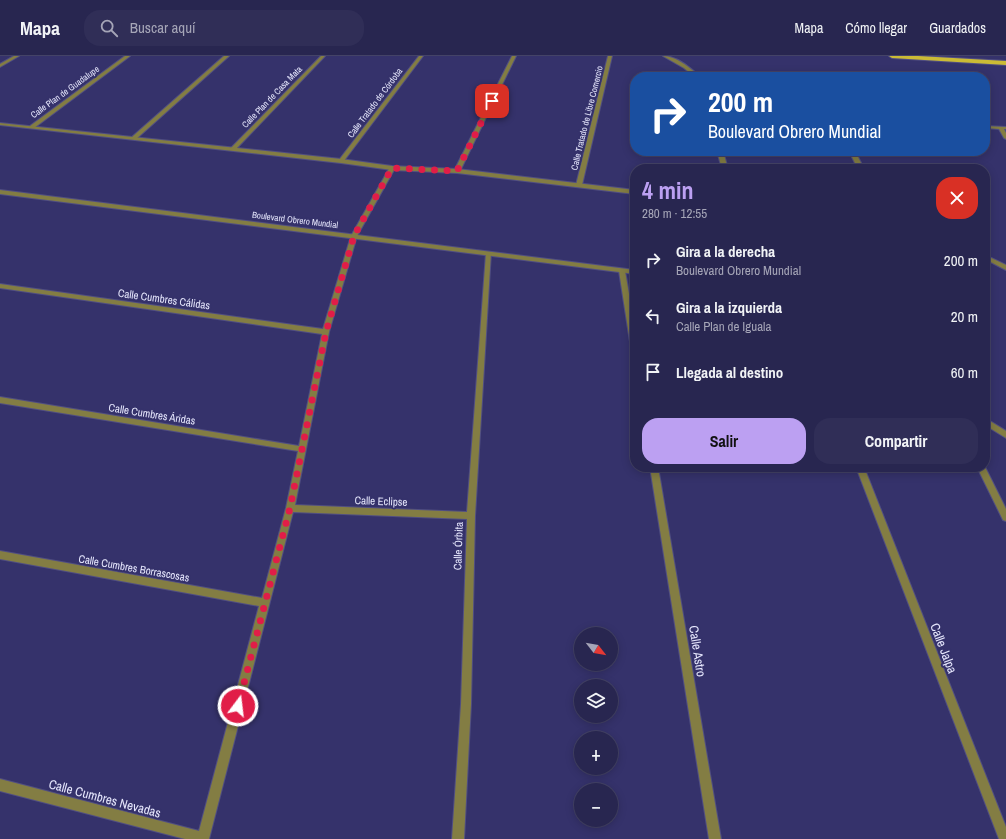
<!DOCTYPE html>
<html lang="es">
<head>
<meta charset="utf-8">
<style>
  body { margin:0; font-family:"Archivo Narrow",sans-serif; background:#302e57; color:#f1f3f6; height:100vh; display:flex; flex-direction:column; font-size:15px; white-space:nowrap }
  * { box-sizing:border-box; margin:0 }
  p { font-size:13px; color:#a5a5b7 }
  .icon { flex:none; width:22px; height:22px; fill:none; stroke:currentColor; stroke-width:2; stroke-linecap:round; stroke-linejoin:round }
  .map { position:relative; flex:1; overflow:hidden }
  .sheet { position:absolute; left:630px; top:108px; width:360px; height:308px; display:flex; flex-direction:column; background:#282650; border-radius:16px; box-shadow:0 2px 10px #0003,0 0 0 1px #444367 }
  .sheet>* { flex:none }
  .hud { position:absolute; left:630px; top:16px; width:360px; height:84px; border-radius:16px; box-shadow:0 2px 10px #0003,0 0 0 1px #444367; background:#1a4fa0; color:#fff; overflow:hidden }
  .needle { width:26px; rotate:121deg }
  .buttons { position:absolute; left:574px; top:571px; display:grid; gap:8px }
  .buttons a { display:grid; place-items:center; width:44px; height:44px; border-radius:50%; background:#282650; box-shadow:0 2px 10px #0003,0 0 0 1px #444367; font-size:20px }
  .pin { position:absolute; display:grid; place-items:center; width:34px; height:34px; color:#fff; margin:-17px; border-radius:8px; box-shadow:0 2px 6px #0006 }
  .me { position:absolute; width:44px; margin:-22px; rotate:15deg; stroke-linejoin:round; filter:drop-shadow(0 0 3px #0008) }
  .turn { display:flex; align-items:center; gap:14px; height:84px; padding:0 12px; font-size:18px }
  .turn .icon { width:52px; height:52px; stroke-width:2.5 }
  .turn b { display:block; font-size:28px; line-height:34px }
  .round { display:grid; place-items:center; flex:none; width:42px; height:42px; border-radius:16px; background:#302e57 }
  .headline { display:flex; align-items:center; justify-content:space-between; height:68px; padding:0 12px }
  h1 { font-size:24px; font-weight:800; line-height:30px; color:#bca0f2 }
  .primary-button { display:flex; gap:8px; margin-top:auto; padding:8px 12px }
  .primary-button a { flex:1; height:46px; border-radius:16px; background:#bca0f2; color:#111; font-size:16px; font-weight:800; line-height:46px; text-align:center }
  .primary-button a+a { background:#302e57; color:#f1f3f6 }
  ul { padding:0; list-style:none }
  li { display:flex; align-items:center; gap:12px; height:56px; padding:0 12px }
  li div { flex:1 }
  li b { display:block; font-size:15px }
  li em { font-style:normal }
  header { display:flex; align-items:center; gap:24px; box-sizing:border-box; height:56px; padding:0 20px; background:#282650; border-bottom:1px solid #444367 }
  header strong { font-size:19px }
  nav { display:flex; gap:22px; margin-inline-start:auto; font-size:14px }
  .search { width:280px; height:36px; background:#302e57; display:flex; align-items:center; gap:10px; box-sizing:border-box; padding:0 14px; border-radius:16px; color:#a5a5b7; font-size:15px }
  .map>svg:first-child { display:block }
  .lines { fill:none; stroke-linecap:round; stroke-linejoin:round }
  .minor-casing { stroke:#514f82; stroke-width:2 }
  .tertiary-casing { stroke:#514f82; stroke-width:2 }
  .primary-casing { stroke:#514f82; stroke-width:2 }
  .minor { fill:#837d43; fill-rule:evenodd }
  .tertiary { fill:#837d43; fill-rule:evenodd }
  .primary { fill:#cbbb35; fill-rule:evenodd }
  .route { stroke:#e11d48; stroke-width:7; stroke-dasharray:0 12.6 }
  .labels { text-anchor:middle; stroke-width:4; stroke-linejoin:round; paint-order:stroke }
  .far-street-label { font-size:9px; fill:#e6e7fd; stroke:#35326b }
  .street-label { font-size:11px; fill:#e6e7fd; stroke:#35326b }
  .near-street-label { font-size:13px; fill:#e6e7fd; stroke:#35326b }
</style>
</head>
<body>
<header>
<strong>Mapa</strong>
<div class="search"><svg class="icon" aria-label="search" viewBox="0 0 24 24"><circle cx="10" cy="10" r="6"/><path d="M15 15l6 6"/></svg>Buscar aquí</div>
<nav><a>Mapa</a><a>Cómo llegar</a><a>Guardados</a></nav>
</header>
<div class="map">
<svg width="1006" height="783" viewBox="0 0 1006 783">
  <rect width="100%" height="100%" fill="#35326b"/>
  <g class="lines">
    <defs>
      <path id="minor" d="M14,0H19L0,11V8Z
        M125,0H130L34,72H30V70Z
        M224,0H229L136,83H132V81Z
        M321,0H325L235,94H231V92Z
        M419,0H423L343,106H339V104Z
        M512,0H516L460,115L455,116L454,115Z
        M608,0H612L582,129L579,131L576,129Z
        M663,0C676,0 691,12 700,21H695L684,12Z
        M985,70L1006,71V73H1004L1006,77V83L1004,82L999,73L985,72Z
        M717,95H723L728,113H722Z
        M849,95H855L864,113H858Z
        M390,111L395,112L357,180L329,276L295,449L467,456L486,197L487,196H491L475,460L471,648L464,783H452L461,648L467,463L293,456L209,783H185L0,735V723L199,775L259,550L0,503V495L262,542L286,452L298,395L0,347V341L299,390L322,278L0,232V228L323,273L351,180Z
        M985,199L1006,209V214L985,203Z
        M622,213L625,215L635,272V294L631,292L619,215Z
        M985,362L1006,375V382L985,369Z
        M650,411H658L721,783H709Z
        M977,411H985L1006,453V465L1003,464Z"/>
      <path id="tertiary" d="M0,67L341,103L392,110L457,113L635,134V138L457,117L392,114L341,107L0,69Z
        M0,134L635,214V218L0,138Z
        M856,411H864L1006,771V783H999Z"/>
      <path id="primary" d="M889,0H918L1006,5V9L892,2Z"/>
    </defs>
    <use href="#minor" class="minor-casing"/>
    <use href="#tertiary" class="tertiary-casing"/>
    <use href="#primary" class="primary-casing"/>
    <use href="#minor" class="minor"/>
    <use href="#tertiary" class="tertiary"/>
    <use href="#primary" class="primary"/>
  </g>
  <g class="lines">
    <path class="route" d="M238,650L290,452L326,276L354,180L392,112L457,115L492,45"/>
  </g>
  <g class="labels">
    <g class="far-street-label">
      <text transform="translate(65 36) rotate(-36)" y="3">Calle Plan de Guadalupe</text>
      <text transform="translate(272 41) rotate(-46)" y="3">Calle Plan de Casa Mata</text>
      <text transform="translate(375 47) rotate(-53)" y="3">Calle Tratado de Córdoba</text>
      <text transform="translate(587 62) rotate(-76)" y="3">Calle Tratado de Libre Comercio</text>
      <text transform="translate(295 164) rotate(7)" y="3">Boulevard Obrero Mundial</text>
    </g>
    <g class="street-label">
      <text transform="translate(164 243) rotate(8)" y="4">Calle Cumbres Cálidas</text>
      <text transform="translate(152 358) rotate(9)" y="4">Calle Cumbres Áridas</text>
      <text transform="translate(381 445) rotate(2)" y="4">Calle Eclipse</text>
      <text transform="translate(458 490) rotate(-88)" y="4">Calle Órbita</text>
      <text transform="translate(134 512) rotate(10)" y="4">Calle Cumbres Borrascosas</text>
    </g>
    <g class="near-street-label">
      <text transform="translate(944 592) rotate(69)" y="5">Calle Jalpa</text>
      <text transform="translate(698 595) rotate(81)" y="5">Calle Astro</text>
      <text transform="translate(105 742) rotate(15)" y="5">Calle Cumbres Nevadas</text>
    </g>
  </g>
</svg>
<div class="buttons">
<a><svg class="needle" viewBox="-14 -14 28 28"><path d="M0-13l5 13h-10z" fill="#e53935"/><path d="M0 13l5-13h-10z" fill="#a5a5b7"/></svg></a>
<a><svg class="icon" aria-label="layers" viewBox="0 0 24 24"><path d="M12 4l9 5-9 5-9-5zM3 14l9 5 9-5"/></svg></a>
<a>+</a>
<a>−</a>
</div>
<div class="pin" style="left:492px;top:45px;background:#d93025"><svg class="icon" aria-label="arrive" viewBox="0 0 24 24"><path d="M6 21V4h12l-3 4 3 4H6"/></svg></div>
<svg class="me" style="left:238px;top:650px" viewBox="-20 -20 40 40"><circle r="17" fill="#e11d48" stroke="#fff" stroke-width="3"/><path d="M0-11L8 9 0 5-8 9z" fill="#fff"/></svg>
<div class="hud">
<div class="turn"><svg class="icon" aria-label="right" viewBox="0 0 24 24"><path d="M7 20v-9h11M14 6l5 5-5 5"/></svg><div><b>200 m</b>Boulevard Obrero Mundial</div></div>
</div>
<section class="sheet">
<div class="headline"><div><h1>4 min</h1><p>280 m · 12:55</p></div><a class="round" style="background:#d93025;color:#fff"><svg class="icon" aria-label="close" viewBox="0 0 24 24"><path d="M6 6l12 12M18 6L6 18"/></svg></a></div>
<ul>
<li><svg class="icon" aria-label="right" viewBox="0 0 24 24"><path d="M7 20v-9h11M14 6l5 5-5 5"/></svg><div><b>Gira a la derecha</b><p>Boulevard Obrero Mundial</p></div><em>200 m</em></li>
<li><svg class="icon" aria-label="left" viewBox="0 0 24 24"><path d="M17 20v-9H6M10 6l-5 5 5 5"/></svg><div><b>Gira a la izquierda</b><p>Calle Plan de Iguala</p></div><em>20 m</em></li>
<li><svg class="icon" aria-label="arrive" viewBox="0 0 24 24"><path d="M6 21V4h12l-3 4 3 4H6"/></svg><div><b>Llegada al destino</b></div><em>60 m</em></li>
</ul>
<div class="primary-button"><a>Salir</a><a>Compartir</a></div>
</section>
</div>
</body>
</html>
